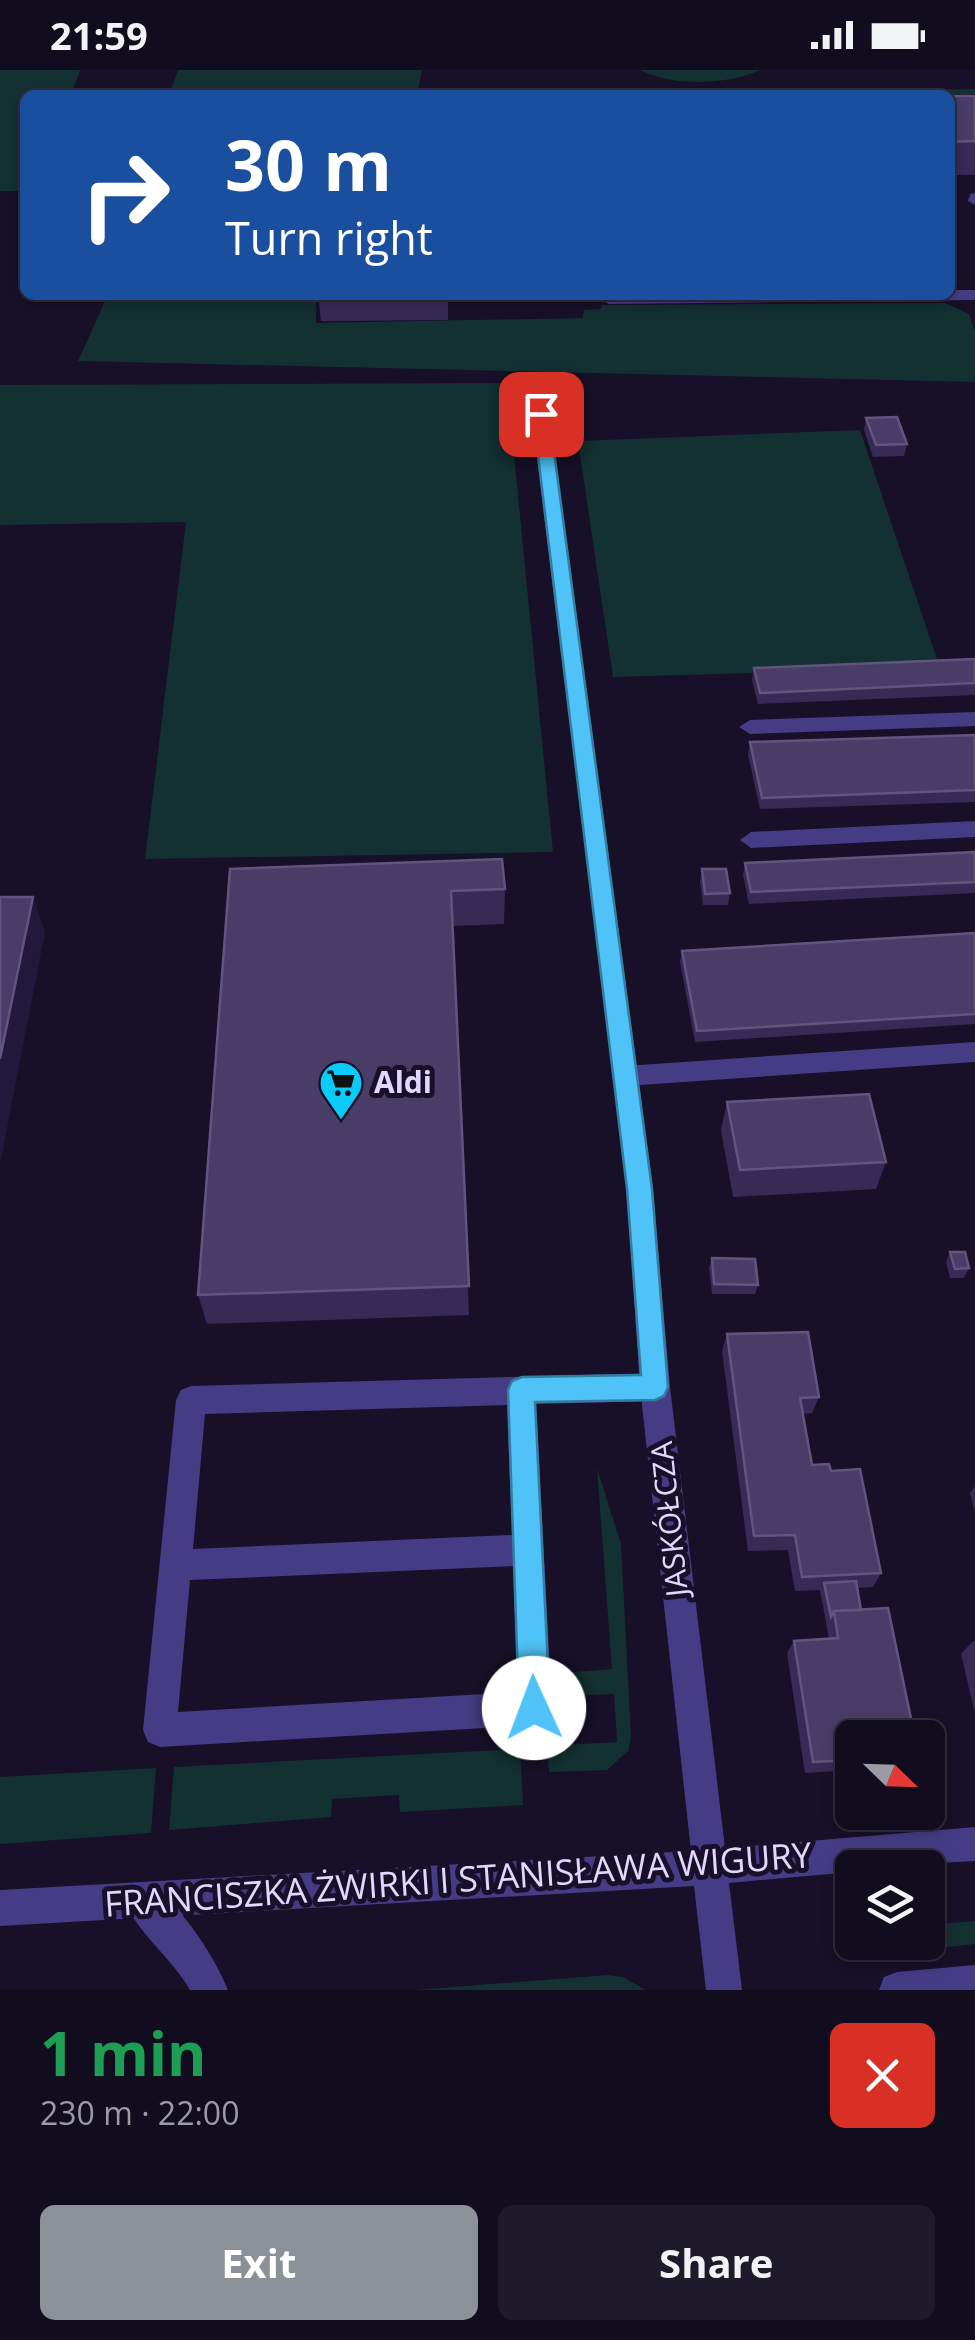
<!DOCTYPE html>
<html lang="en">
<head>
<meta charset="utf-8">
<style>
  body { margin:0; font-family:"Open Sans",sans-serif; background:#1e1a2b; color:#f1f3f6; height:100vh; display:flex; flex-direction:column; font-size:38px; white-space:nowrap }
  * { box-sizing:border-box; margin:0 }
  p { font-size:32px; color:#9c9ba4 }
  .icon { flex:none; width:55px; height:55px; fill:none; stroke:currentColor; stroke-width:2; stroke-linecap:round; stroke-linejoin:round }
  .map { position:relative; height:1920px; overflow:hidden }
  .side { display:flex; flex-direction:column; background:#110c1e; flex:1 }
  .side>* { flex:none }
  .banner { position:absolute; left:20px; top:20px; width:935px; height:210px; border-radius:15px; box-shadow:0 5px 15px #0003,0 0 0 2px #302c3c; background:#1a4fa0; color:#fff; overflow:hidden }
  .needle { width:65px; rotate:113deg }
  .fabs { position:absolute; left:835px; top:1650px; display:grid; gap:20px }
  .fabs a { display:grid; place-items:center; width:110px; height:110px; border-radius:15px; background:#110c1e; box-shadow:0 5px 15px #0003,0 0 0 2px #302c3c; font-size:50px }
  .pin { position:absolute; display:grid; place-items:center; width:85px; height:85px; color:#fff; margin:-42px; border-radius:20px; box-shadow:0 5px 15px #0006 }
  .me { position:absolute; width:110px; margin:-55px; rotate:358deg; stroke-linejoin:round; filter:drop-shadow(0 0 8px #0008) }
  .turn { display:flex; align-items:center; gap:35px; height:210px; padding:0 40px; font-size:45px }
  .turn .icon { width:130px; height:130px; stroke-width:2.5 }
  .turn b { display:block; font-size:70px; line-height:85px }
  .round { display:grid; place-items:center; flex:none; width:105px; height:105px; border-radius:15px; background:#1e1a2b }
  .head { display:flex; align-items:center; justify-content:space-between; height:170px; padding:0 40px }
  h1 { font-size:60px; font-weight:700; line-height:75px; color:#1e9e55 }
  .button { display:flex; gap:20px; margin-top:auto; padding:20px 40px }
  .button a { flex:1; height:115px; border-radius:15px; background:#8c9099; color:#fff; font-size:40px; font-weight:700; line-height:115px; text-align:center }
  .button a+a { background:#1e1a2b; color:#f1f3f6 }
  .status { display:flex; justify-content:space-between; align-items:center; height:70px; padding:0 50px; background:#110c1e; direction:ltr }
  .status svg { height:28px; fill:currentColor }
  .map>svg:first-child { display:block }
  .green { fill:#133032 }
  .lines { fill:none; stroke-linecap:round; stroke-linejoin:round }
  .service { fill:#463c86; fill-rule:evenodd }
  .minor { fill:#463c86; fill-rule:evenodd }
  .wall { fill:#372a55 }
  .shaded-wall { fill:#22183b }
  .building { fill:#493d67; stroke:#61557f; stroke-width:2.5 }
  .route { fill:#4fc3f7; stroke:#337fa1; stroke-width:2.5 }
  .labels { text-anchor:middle; stroke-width:10; stroke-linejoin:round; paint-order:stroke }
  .poi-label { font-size:30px; font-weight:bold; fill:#e0d8fe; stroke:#171028; text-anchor:start }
  .street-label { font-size:30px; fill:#e0d8fe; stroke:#171028 }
  .near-street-label { font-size:35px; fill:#e0d8fe; stroke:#171028 }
</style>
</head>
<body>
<div class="status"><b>21:59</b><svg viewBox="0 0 49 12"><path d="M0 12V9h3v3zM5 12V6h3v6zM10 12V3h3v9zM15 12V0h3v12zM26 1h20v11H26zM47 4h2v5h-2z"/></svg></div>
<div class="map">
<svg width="975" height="1920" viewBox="0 0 975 1920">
  <rect width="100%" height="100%" fill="#171028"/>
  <path class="green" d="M0,0H80L71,25H25V121H0Z
    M178,0H422L417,25H169Z
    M640,0H760C727,15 673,17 640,0Z
    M975,19V24H590L601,22Z
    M108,225H230V232L316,231V253L583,248L584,240L601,239L602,235L945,233L969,244L975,262V312L78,291Z
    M507,313L553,782L145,789L186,452L0,455V315Z
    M860,360L940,598L613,607L578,371Z
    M597,1398L621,1474L631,1667L628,1681L607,1700L549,1702L547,1676L617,1672L614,1624L565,1626L563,1603L612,1599Z
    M520,1679L523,1735L400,1742L399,1725L332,1729L331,1747L169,1760L174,1697Z
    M156,1698L151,1763L0,1774V1707Z
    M975,1851V1874L868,1886L866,1873L928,1872V1855Z
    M608,1905L623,1907L646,1920H414Z"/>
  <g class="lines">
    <path class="service" d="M975,123V135L968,131L970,124Z
      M950,220H975V230L609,234L601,229L606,225H950Z
      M975,642V656L750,664L739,657L750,650Z
      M975,751V767L751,778L740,770L751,762Z
      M975,972V992L625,1016L616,1013L612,1006L616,999L625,996Z
      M655,1303L665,1307L670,1317L665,1327L655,1331L536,1334L552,1638L547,1650L535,1655L160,1677L148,1672L143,1660L176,1330L181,1320L191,1316ZM507,1335L512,1465L193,1479L205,1344ZM513,1496L518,1622L178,1642L190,1510Z
      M142,1812C177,1827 214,1885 228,1920H190C172,1888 138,1864 124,1830L129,1817Z
      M975,1895V1920H879L884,1907L897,1902Z"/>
    <path class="minor" d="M538,318L547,323L653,1119L670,1317L725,1778L975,1757V1791L852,1798V1802L729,1813L742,1920H706L694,1816L0,1856V1820L691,1781L640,1317L627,1119L529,323Z"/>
  </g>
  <path class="wall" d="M950,26H975V105H950Z
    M318,225H448V250L321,251Z
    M866,348L907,374L904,386L873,387L864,360Z
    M975,589V625L758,634L752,610L754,598Z
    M975,665V732L760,739L748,684L750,672Z
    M975,782V823L749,834L743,805L745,793Z
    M230,799L505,819L504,854L452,856L469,1245L207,1254L198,1225Z
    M702,799L730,823L728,835H703L700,811Z
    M975,863V954L695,972L680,892L682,881Z
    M727,1032L886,1092L876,1119L733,1127L721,1060Z
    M950,1182L969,1198L964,1208H950L946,1192Z
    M712,1188L758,1215L755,1224H712L709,1198Z
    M727,1264L819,1327L812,1343L803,1344L812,1395L831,1401L881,1503L873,1517L857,1518L852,1700L805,1703L787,1583L794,1571L829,1569L820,1520L795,1521L788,1480L748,1481L722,1281Z
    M975,1416V1443L970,1423Z
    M975,1571V1644L961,1584L972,1572Z"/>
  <path class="shaded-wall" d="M33,827L45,862L0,1095V989Z"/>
  <path class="building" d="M950,26H975V71L950,72Z
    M897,347L907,374L876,375L866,348Z
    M975,589V613L760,623L754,598Z
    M975,665V720L762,728L750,672Z
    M975,782V812L751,822L745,793Z
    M502,789L505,819L451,821L469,1216L198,1225L230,799Z
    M702,799H726L730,823L705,824Z
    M0,827H33L0,989Z
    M975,863V944L697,961L682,881Z
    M869,1024L886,1092L740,1100L727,1032Z
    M950,1182H965L969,1198L955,1199Z
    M712,1188L755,1189L758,1215L714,1214Z
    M808,1262L819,1327L800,1328L812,1395L829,1394L831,1401L860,1399L881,1503L802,1507L795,1465L754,1466L727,1264Z
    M856,1511L861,1540L834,1541L831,1547L824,1513Z
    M888,1538L915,1668H852V1690L813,1692L794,1571L838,1568L834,1541Z"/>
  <path class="route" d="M541,339L549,344L652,1119L668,1317L664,1326L655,1330L535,1332L550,1638L545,1649L534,1653L524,1649L519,1638L508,1320L512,1311L522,1307L641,1305L627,1119L533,344Z"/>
  <defs>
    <symbol id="supermarket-pin" viewBox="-11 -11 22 30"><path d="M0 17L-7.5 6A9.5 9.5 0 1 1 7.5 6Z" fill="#08cbfa" stroke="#171028"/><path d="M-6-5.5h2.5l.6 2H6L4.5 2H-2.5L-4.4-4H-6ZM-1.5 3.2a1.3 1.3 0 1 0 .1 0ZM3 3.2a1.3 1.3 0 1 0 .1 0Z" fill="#111"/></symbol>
  </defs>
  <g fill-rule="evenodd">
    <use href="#supermarket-pin" x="316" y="988" width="50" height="68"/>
  </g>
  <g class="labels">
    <g class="poi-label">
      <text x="374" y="1023">Aldi</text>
    </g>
    <g class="street-label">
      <text transform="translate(670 1449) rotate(-96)" y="10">JASKÓŁCZA</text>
    </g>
    <g class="near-street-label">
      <text transform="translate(458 1810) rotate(-4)" y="12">FRANCISZKA ŻWIRKI I STANISŁAWA WIGURY</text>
    </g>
  </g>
</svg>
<div class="fabs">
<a><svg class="needle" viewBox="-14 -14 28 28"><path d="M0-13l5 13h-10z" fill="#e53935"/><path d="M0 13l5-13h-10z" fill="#9c9ba4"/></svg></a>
<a><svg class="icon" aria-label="layers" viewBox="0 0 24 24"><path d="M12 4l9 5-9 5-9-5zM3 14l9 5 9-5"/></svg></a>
</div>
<div class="pin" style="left:541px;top:344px;background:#d93025"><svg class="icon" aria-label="arrive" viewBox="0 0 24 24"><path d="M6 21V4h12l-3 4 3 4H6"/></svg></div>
<svg class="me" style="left:534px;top:1638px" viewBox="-20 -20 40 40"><circle r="19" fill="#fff"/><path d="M0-13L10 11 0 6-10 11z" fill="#4fc3f7"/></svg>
<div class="banner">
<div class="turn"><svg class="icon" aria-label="right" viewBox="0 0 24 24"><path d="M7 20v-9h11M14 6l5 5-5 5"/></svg><div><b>30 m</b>Turn right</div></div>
</div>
</div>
<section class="side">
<div class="head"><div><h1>1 min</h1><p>230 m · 22:00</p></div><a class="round" style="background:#d93025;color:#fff"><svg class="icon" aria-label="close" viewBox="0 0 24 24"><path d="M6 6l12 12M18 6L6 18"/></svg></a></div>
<div class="button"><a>Exit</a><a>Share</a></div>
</section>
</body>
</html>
